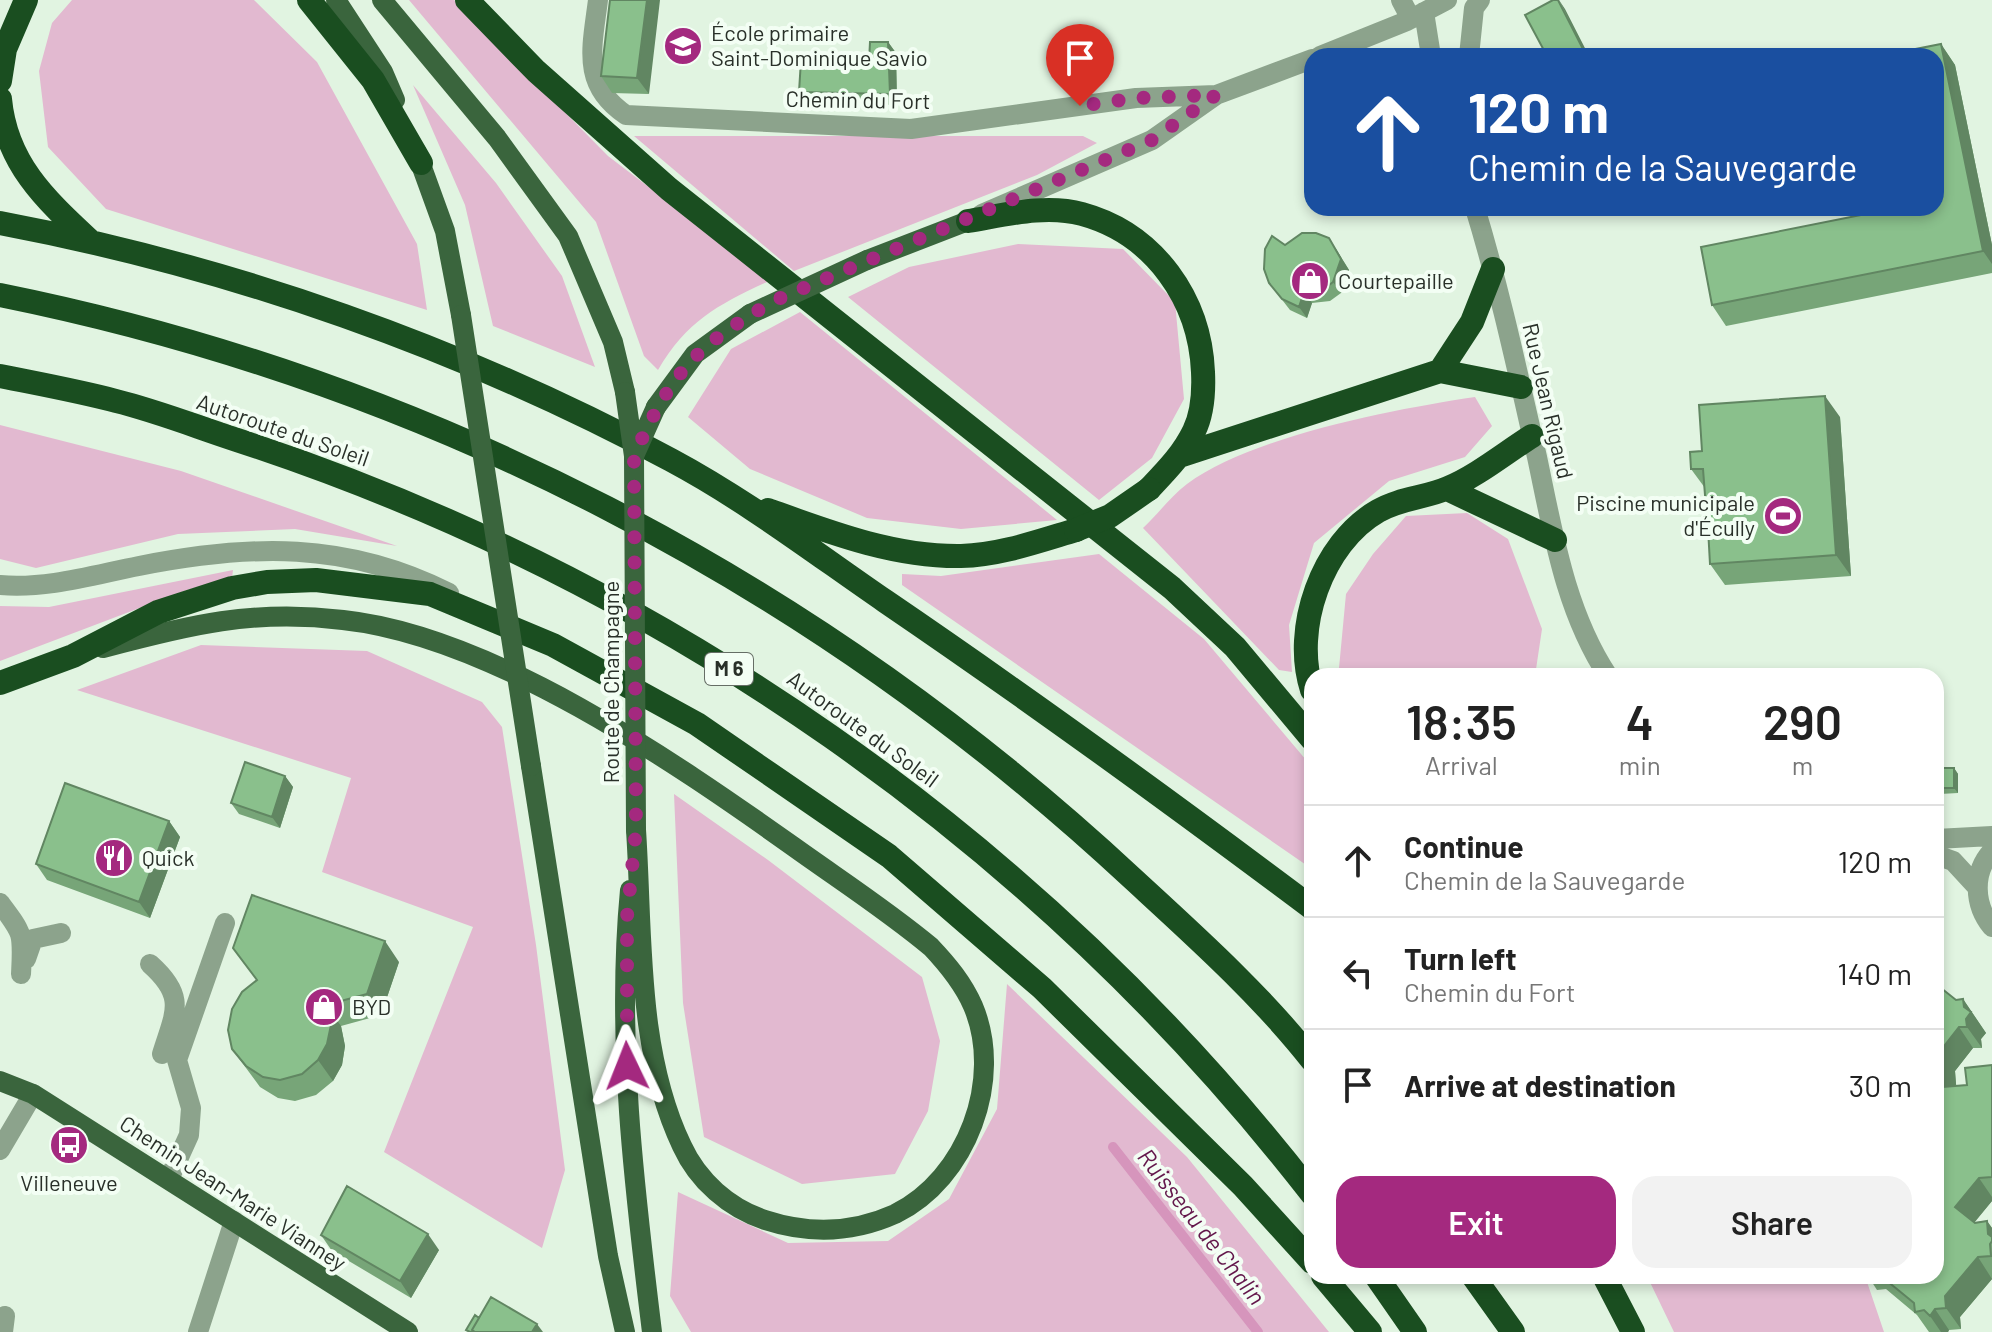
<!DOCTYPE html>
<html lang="en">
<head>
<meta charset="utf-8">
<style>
  body { margin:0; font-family:Barlow,sans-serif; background:#f2f2f2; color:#222; height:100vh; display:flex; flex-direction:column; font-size:30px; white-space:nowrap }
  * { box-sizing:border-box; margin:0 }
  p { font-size:26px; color:#767676 }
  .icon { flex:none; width:44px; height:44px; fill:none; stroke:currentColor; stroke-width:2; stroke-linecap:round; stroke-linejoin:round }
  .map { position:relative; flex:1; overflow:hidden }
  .details { position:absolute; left:1304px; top:668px; width:640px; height:616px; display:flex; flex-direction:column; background:#fff; border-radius:24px; box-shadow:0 4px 12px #0003 }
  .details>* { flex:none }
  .top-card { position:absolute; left:1304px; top:48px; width:640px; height:168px; border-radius:24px; box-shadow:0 4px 12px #0003; background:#1a4fa0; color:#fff; overflow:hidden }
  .pin { position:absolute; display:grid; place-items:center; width:68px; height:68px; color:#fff; margin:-82px -34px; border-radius:50% 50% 50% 0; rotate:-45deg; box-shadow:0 0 8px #0007 }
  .pin .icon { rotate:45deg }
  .me { position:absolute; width:88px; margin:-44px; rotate:358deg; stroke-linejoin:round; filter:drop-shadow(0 0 6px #0008) }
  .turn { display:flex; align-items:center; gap:28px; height:168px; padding:0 32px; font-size:36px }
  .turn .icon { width:104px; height:104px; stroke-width:2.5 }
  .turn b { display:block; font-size:56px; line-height:68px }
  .eta { display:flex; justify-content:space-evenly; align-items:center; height:136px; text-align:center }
  .eta b { font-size:48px; font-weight:600; line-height:56px }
  .button { display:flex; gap:16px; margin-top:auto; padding:16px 32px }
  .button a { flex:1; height:92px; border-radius:24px; background:#a4297f; color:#fff; font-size:32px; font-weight:600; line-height:92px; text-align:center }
  .button a+a { background:#f2f2f2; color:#222 }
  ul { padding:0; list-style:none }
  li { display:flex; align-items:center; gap:24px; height:112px; padding:0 32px; border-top:2px solid #e0e0e0 }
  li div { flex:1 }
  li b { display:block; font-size:30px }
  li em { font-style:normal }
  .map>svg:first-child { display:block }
  .green { fill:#e2b9d0 }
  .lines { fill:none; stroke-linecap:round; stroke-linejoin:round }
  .stream { stroke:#d695bc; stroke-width:10 }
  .minor { stroke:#8ca38c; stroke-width:20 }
  .major { stroke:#3a653d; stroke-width:20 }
  .highway { stroke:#1a4e20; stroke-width:24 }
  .major-bridge { stroke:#3a653d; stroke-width:20 }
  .highway-bridge { stroke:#1a4e20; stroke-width:24 }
  .wall { fill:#77a578 }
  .shaded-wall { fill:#618662 }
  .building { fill:#8ac08c; stroke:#618662; stroke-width:2 }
  .route { stroke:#a4297f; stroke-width:14; stroke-dasharray:0 25.2 }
  .labels { text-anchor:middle; stroke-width:8; stroke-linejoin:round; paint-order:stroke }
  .shield { fill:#f3fef4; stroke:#666e66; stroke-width:2 }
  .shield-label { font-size:20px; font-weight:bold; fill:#293029 }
  .poi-label { font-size:22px; fill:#293029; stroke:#f3fef4; text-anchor:start }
  .street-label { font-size:22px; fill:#293029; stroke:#f3fef4 }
  .water-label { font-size:24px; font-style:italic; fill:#63174b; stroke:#f3fef4 }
</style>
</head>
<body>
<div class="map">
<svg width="1992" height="1332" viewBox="0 0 1992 1332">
  <rect width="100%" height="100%" fill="#e1f4e1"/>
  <path class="green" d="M72,0H254L317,62L417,244L427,310L106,209L48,147L39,71L52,23Z
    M409,0H454L608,156L771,280C720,304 688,319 658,370L644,356L596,222Z
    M413,85L496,183L562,276L595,367L493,326L465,205Z
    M634,136H1083L1097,143L1037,175L794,271Z
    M1018,244L1123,249L1175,302L1184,399L1152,458L1099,500L848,297L909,267Z
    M800,312L1057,520L961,529L867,518L750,469L688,417L731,349Z
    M1475,397L1492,426L1465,457L1389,481L1314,543L1289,625L1292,672L1279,670L1143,528C1158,514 1171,496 1187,484C1252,436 1395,409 1475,397Z
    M0,425L181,471L397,546L295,529L178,534L36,568L0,559Z
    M1467,513L1508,539L1542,629L1535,676H1343L1339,668L1346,594L1373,554L1406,516Z
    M1099,554L1204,639L1312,767V869L902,585V574L941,576Z
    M233,570L232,578L187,590L0,661V606L49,607Z
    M201,645L367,651L482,702L502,727L536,945L565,1170L542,1248L384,1152L473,927L322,872L351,778L77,690Z
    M674,794L768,860L922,977L940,1041L928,1111L895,1174L802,1184L704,1137L683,1003Z
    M1007,984L1187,1157L1329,1332H691L670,1296L678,1192L788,1243L888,1241L949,1199L997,1109Z
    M1647,1276H1865L1884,1332H1674Z"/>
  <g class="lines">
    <path class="stream" d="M1113,1147L1258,1332"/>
    <path class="minor" d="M598,0C592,48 581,85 626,115L911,129L1136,98L1216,95
      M1401,0L1411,19
      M1424,12L1431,56
      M1320,56L1407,21L1447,0
      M1469,56L1474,8L1480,0
      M1475,208C1500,290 1518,374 1537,457C1553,532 1565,611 1608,676
      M982,214L1152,140L1216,95L1312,59
      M0,585C47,589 93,575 139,566C250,544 346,541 449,593
      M1936,839L1992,836
      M1992,851C1972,873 1974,905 1992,927
      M1936,855L1953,861L1977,887
      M0,903C24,935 23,933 21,974
      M26,959L33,939L61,933
      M150,964C187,997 175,1012 162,1054
      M0,1150L33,1094
      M169,1179L189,1135L191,1108L177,1060L225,923
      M3,1332L5,1316
      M198,1332L234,1221"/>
    <path class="major" d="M336,0L383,72L395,100
      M382,0L497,138L568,236L613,342L625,392
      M416,151L445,231L461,315
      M867,260L968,221
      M656,407L695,354L750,314
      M103,648C189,625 253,609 343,620C492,636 673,761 794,847C840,880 888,911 931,947C948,965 963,983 973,1006C1004,1079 967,1179 895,1214C853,1233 808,1234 765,1220C729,1208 698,1181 682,1146C636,1050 643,933 636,830
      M531,766L608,1256L625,1332
      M630,890C616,1037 634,1186 652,1332
      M0,1081L33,1094L408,1332"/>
    <path class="highway" d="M309,0L373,80L421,163
      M467,0L536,71L669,189L1172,588L1235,647L1312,739
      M0,81L5,49L26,0
      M0,99C6,163 45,199 89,240
      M968,221C1005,215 1045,204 1082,214C1155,234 1200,300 1203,372C1204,393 1203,413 1194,431C1183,454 1166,471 1149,489
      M0,223C233,267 462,348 671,460C746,500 815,553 885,601C1029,699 1172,803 1312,908
      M0,295C426,381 814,582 1132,878C1194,935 1260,994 1312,1060
      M1440,371L1472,322L1493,269
      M0,376C39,384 78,391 116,401C157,411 197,427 237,440C662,579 1038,841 1312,1194
      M1179,456L1440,371L1521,387
      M1447,489L1555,540
      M768,510C829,532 894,557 961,556C1000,555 1039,541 1076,530
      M0,683L73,656L158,612L232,588L267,582L316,580L430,594L553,645L697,724L889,856L1042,988L1243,1186L1312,1262
      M1312,690C1292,629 1322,543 1378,511C1400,498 1425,498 1448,488C1477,476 1505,453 1532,436
      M1323,1276L1370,1332
      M1376,1276L1415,1332
      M1473,1276L1513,1332
      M1604,1276L1633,1332"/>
    <path class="major-bridge" d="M750,314L867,260
      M461,315L531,766
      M625,392L634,456L636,830
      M634,456L656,407"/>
    <path class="highway-bridge" d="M1076,530L1110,516L1149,489"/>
  </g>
  <path class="wall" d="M610,0L649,94L612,93L601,76Z
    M888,42L896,53L897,105L807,103L799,92L869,62Z
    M1941,44L1955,65L1992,245V273L1726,326L1712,305L1936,208Z
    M1285,245L1336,249L1349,270L1341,293L1330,301L1312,303L1307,318L1290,310L1269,283Z
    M1840,417L1851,576L1725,585L1710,564L1709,539L1701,529L1707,521L1705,488L1691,469L1702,451Z
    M1954,768L1958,774V793L1940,794L1936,788Z
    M285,776L293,787L280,828L239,814L231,803Z
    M169,821L180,837L150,918L47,880L36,864Z
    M399,962L381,1015L341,1026L345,1046L342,1065L333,1081L316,1095L295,1101L278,1098L260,1087L232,1049Z
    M1963,999L1986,1033L1981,1039L1982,1048H1973L1955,1071L1956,1086L1967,1085L1992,1065V1201L1974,1222L1987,1221L1992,1228V1279L1960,1317L1961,1329L1949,1330L1948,1332H1929L1917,1315L1886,1289L1877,1290L1868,1276H1936L1956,1000Z
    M321,1235L439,1250L411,1298L332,1251Z"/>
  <path class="shaded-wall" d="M647,0H660L649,94L637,78Z
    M1559,0L1565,9L1589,56L1586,55Z
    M888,42L896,53L897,105L890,94Z
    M1941,44L1955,65L1992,245V264L1983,251Z
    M1329,238L1349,270L1341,293L1333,282Z
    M1304,292L1312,303L1307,318L1299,307Z
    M1825,396L1840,417L1851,576L1836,555Z
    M1954,768L1958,774V793L1954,788Z
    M285,776L293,787L280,828L272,817Z
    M169,821L180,837L150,918L139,902Z
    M385,941L399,962L381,1015L367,994Z
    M1963,999L1986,1033L1981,1039L1982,1048L1967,1027Z
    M326,1005L341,1026L345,1046L342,1065L333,1081L318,1060Z
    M1959,1027L1973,1048L1955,1071L1958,1108L1943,1087L1941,1050Z
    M1979,1178L1992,1197V1201L1970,1228L1955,1207Z
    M1987,1221L1992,1228V1239L1988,1234Z
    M428,1234L439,1250L411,1298L400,1281Z
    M1978,1257L1992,1279L1960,1317L1961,1329L1946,1308L1945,1296Z
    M1935,1309L1949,1330L1948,1332H1941L1930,1316Z
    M537,1324L543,1332H532Z"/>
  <path class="building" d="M610,0H647L637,78L601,76Z
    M1553,0H1558L1586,55L1547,56L1525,15Z
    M870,42H888L890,94L799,92L801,60L869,62Z
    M1941,44L1983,251L1712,305L1701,247L1896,208H1936V56L1885,55Z
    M1302,233H1316L1329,238L1341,259L1333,282L1323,290L1304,292L1299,307L1282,299L1269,283L1264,269L1265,249L1272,236L1285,245Z
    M1825,396L1836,555L1710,564L1708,528L1701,529V521H1707L1703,469H1691L1690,452L1702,451L1699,405Z
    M245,762L285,776L272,817L231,803Z
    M1936,768H1954V788H1936Z
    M65,783L169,821L139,902L36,864Z
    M252,895L385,941L367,994L326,1005L331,1025L327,1044L318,1060L302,1074L280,1080L263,1077L246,1066L232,1049L228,1030L232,1009L242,992L257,980L233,948Z
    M1936,984L1956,1000L1963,999L1964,1007L1971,1012L1966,1019L1967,1027H1959L1941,1050L1943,1087L1967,1085L1965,1068L1992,1065V1177L1979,1178L1955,1207L1975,1223L1987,1221L1988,1234L1992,1237V1241L1990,1244L1991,1256L1978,1257L1945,1296L1946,1308L1935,1309L1930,1316L1924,1310L1915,1312L1914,1303L1881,1276H1936Z
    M347,1186L428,1234L400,1281L321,1235Z
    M491,1297L537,1324L532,1332H475L472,1330Z
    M475,1315L479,1318L472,1330L473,1332H470L466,1330Z"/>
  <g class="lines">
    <path class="route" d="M627,1066V917L636,830L634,456C673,370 695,346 778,299L1152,140L1216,95L1136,98L1080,106"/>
  </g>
  <defs>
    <symbol id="school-disc" viewBox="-11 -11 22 22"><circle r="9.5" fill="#a4297f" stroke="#f3fef4"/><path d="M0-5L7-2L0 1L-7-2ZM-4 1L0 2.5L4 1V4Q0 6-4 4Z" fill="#fff"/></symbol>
    <symbol id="shop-disc" viewBox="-11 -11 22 22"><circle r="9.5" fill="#a4297f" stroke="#f3fef4"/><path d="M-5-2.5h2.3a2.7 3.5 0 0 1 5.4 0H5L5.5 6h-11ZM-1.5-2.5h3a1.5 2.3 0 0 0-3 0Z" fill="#fff"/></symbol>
    <symbol id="stadium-disc" viewBox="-11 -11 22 22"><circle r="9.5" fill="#a4297f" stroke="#f3fef4"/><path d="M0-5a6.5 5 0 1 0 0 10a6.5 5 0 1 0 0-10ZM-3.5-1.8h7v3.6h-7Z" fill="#fff"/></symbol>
    <symbol id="restaurant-disc" viewBox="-11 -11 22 22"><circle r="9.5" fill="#a4297f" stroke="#f3fef4"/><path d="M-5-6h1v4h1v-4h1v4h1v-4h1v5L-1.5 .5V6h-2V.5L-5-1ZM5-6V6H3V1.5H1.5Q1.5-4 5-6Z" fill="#fff"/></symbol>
    <symbol id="bus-disc" viewBox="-11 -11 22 22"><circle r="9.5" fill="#a4297f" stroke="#f3fef4"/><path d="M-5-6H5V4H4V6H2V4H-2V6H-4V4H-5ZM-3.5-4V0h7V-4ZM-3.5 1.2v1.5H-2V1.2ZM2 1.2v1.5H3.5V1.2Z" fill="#fff"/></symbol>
  </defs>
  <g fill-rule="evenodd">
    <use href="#school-disc" x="661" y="24" width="44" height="44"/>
    <use href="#shop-disc" x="1288" y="259" width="44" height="44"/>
    <use href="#stadium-disc" x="1761" y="494" width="44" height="44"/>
    <use href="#restaurant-disc" x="92" y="836" width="44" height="44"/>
    <use href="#shop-disc" x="302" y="985" width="44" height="44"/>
    <use href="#bus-disc" x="47" y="1123" width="44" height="44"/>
  </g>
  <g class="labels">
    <rect class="shield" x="705" y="653" width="48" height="32" rx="6"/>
    <g class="shield-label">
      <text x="729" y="676">M 6</text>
    </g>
    <g class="poi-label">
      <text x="711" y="41">École primaire<tspan x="711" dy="25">Saint-Dominique Savio</tspan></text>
      <text x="1338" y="289">Courtepaille</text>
      <text x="1755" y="511" text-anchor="end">Piscine municipale<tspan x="1755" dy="25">d'Écully</tspan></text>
      <text x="142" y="866">Quick</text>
      <text x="352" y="1015">BYD</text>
      <text x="69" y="1191" text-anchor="middle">Villeneuve</text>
    </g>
    <g class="street-label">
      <text transform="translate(858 100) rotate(1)" y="8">Chemin du Fort</text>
      <text transform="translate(1548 401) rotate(77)" y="8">Rue Jean Rigaud</text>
      <text transform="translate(283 430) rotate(19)" y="8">Autoroute du Soleil</text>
      <text transform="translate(611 682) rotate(-90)" y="8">Route de Champagne</text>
      <text transform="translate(863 729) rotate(36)" y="8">Autoroute du Soleil</text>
      <text transform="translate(233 1193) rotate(33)" y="8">Chemin Jean-Marie Vianney</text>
    </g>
    <g class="water-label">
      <text transform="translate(1201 1227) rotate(52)" y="8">Ruisseau de Chalin</text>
    </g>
  </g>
</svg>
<div class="pin" style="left:1080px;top:106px;background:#d93025"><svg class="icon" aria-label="arrive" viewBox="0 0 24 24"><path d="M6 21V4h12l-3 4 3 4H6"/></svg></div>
<svg class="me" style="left:627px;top:1066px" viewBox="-20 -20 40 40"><path d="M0-17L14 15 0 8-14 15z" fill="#a4297f" stroke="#fff" stroke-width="4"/></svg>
<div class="top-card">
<div class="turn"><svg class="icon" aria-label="ahead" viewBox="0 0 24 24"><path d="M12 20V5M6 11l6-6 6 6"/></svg><div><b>120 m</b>Chemin de la Sauvegarde</div></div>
</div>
<section class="details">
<div class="eta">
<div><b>18:35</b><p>Arrival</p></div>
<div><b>4</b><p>min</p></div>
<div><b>290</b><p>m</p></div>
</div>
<ul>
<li><svg class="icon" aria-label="ahead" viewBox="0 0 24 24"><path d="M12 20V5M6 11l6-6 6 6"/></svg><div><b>Continue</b><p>Chemin de la Sauvegarde</p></div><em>120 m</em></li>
<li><svg class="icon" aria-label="left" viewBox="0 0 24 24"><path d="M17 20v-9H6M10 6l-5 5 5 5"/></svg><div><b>Turn left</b><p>Chemin du Fort</p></div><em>140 m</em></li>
<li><svg class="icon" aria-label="arrive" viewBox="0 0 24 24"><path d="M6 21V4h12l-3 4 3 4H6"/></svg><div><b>Arrive at destination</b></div><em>30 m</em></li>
</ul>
<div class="button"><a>Exit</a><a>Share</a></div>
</section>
</div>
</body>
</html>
